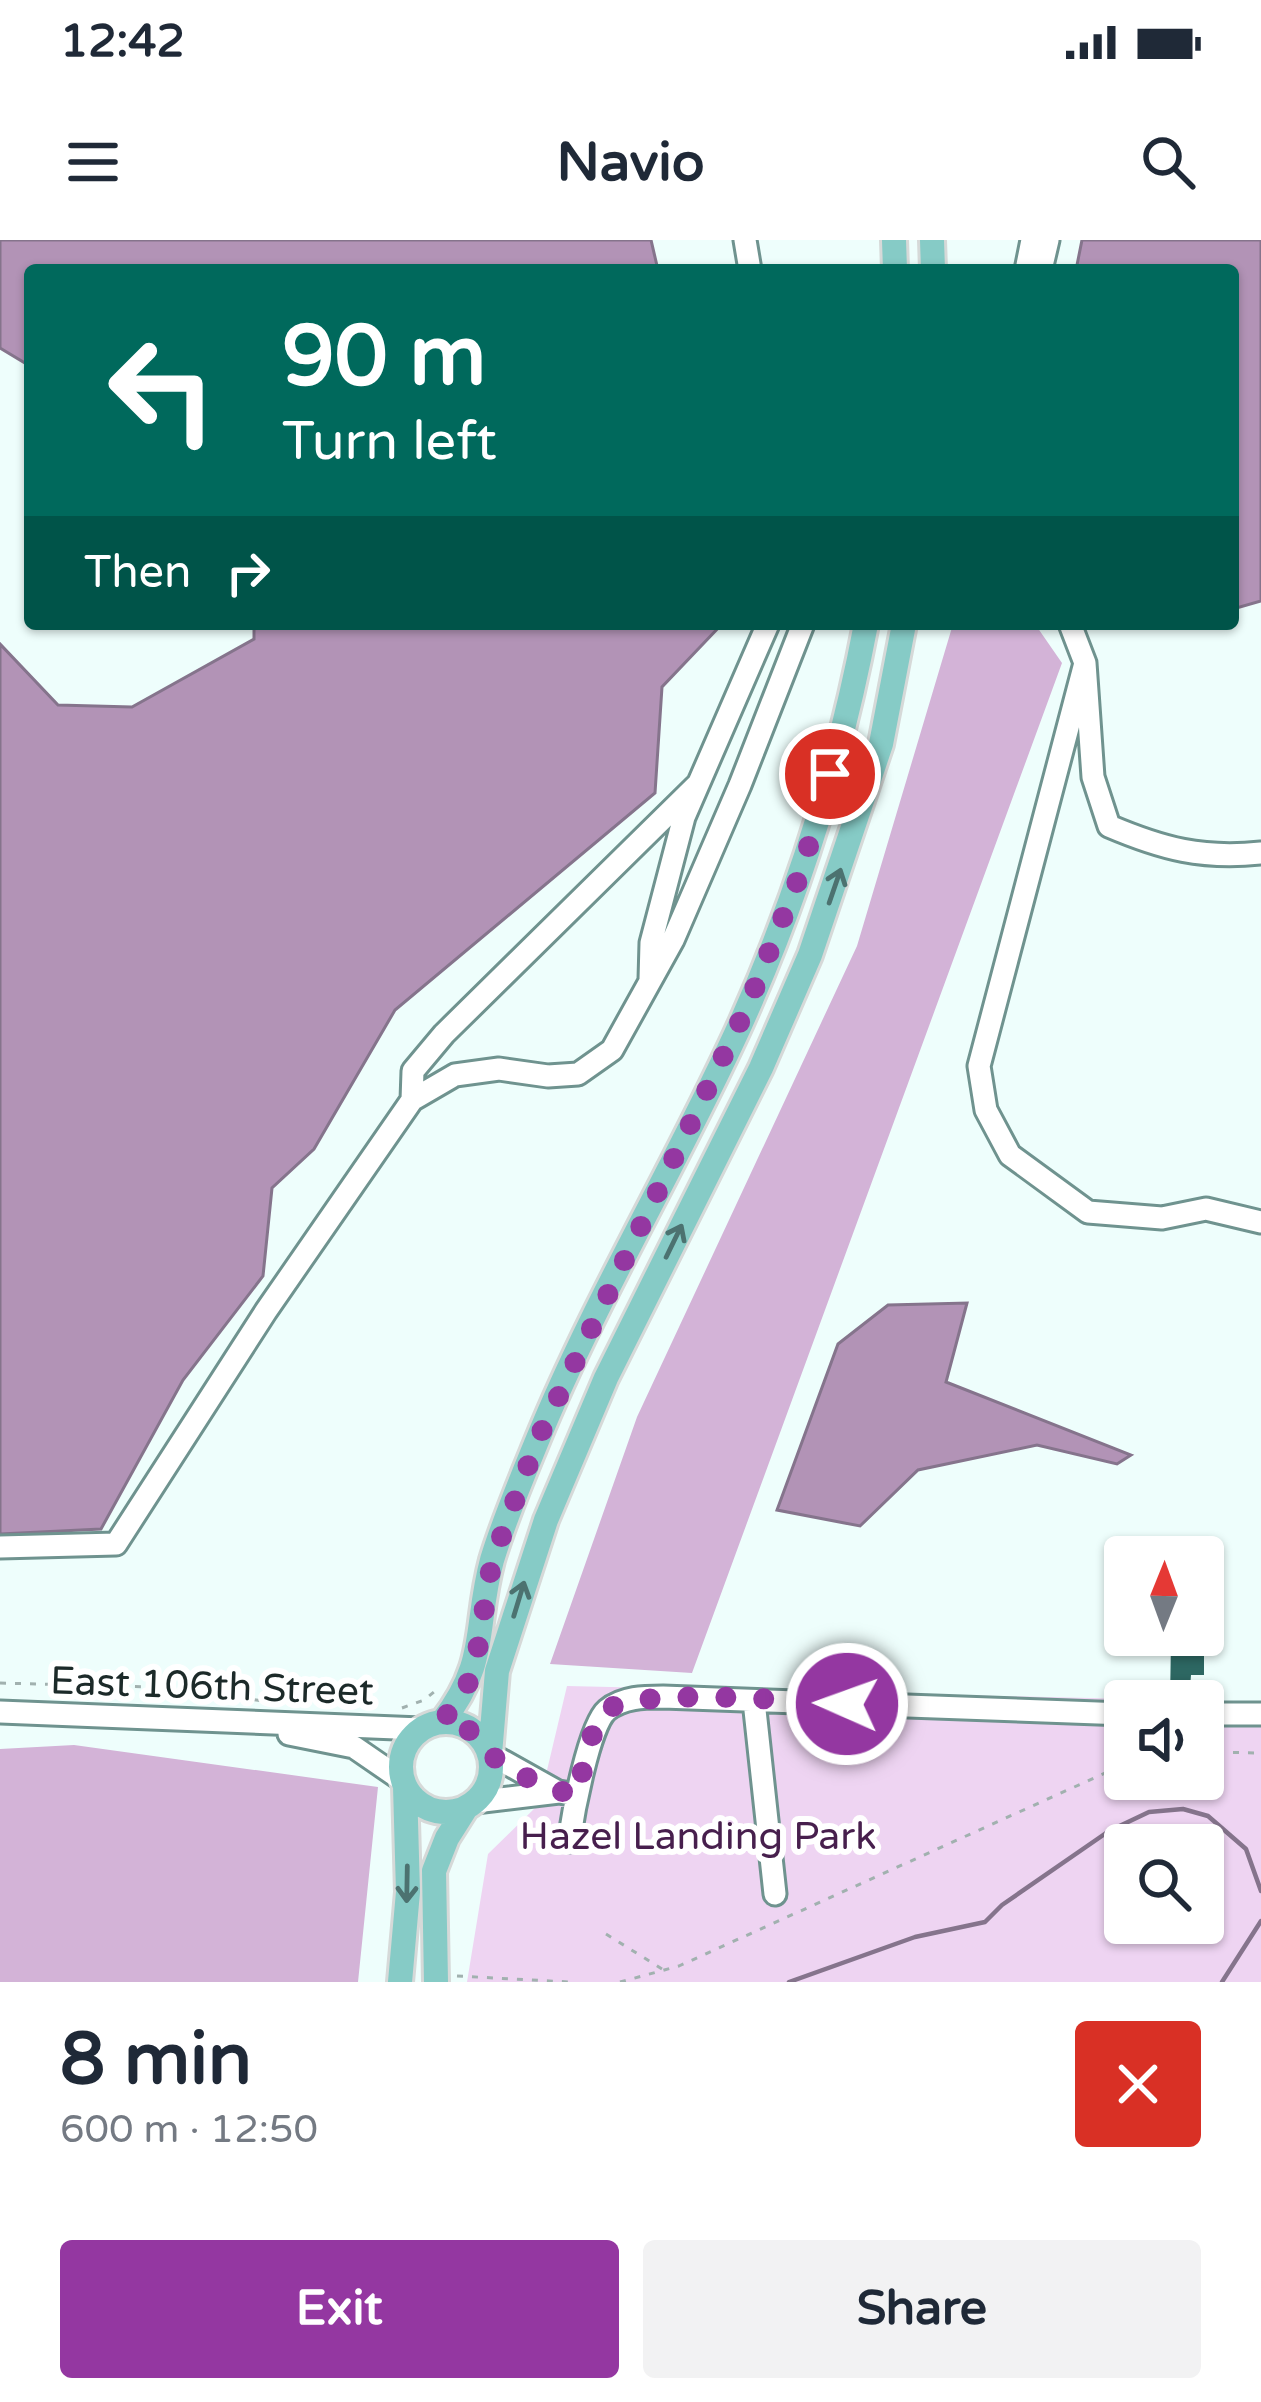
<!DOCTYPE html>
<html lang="en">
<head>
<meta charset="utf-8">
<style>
  body { margin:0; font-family:"Varela Round",sans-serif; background:#f2f2f3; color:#1f2937; height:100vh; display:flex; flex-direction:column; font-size:45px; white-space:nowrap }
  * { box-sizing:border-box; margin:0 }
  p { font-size:39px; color:#747a83 }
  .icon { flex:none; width:66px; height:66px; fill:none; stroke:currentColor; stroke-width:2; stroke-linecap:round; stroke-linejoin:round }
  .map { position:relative; height:1742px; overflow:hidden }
  .panel { display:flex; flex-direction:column; background:#fff; flex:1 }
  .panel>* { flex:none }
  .top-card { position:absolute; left:24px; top:24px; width:1215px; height:366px; border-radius:12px; box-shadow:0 3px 9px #0004; background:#00695c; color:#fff; overflow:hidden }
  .needle { width:78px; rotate:1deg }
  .fabs { position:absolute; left:1104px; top:1296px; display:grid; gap:24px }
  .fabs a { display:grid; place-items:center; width:120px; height:120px; border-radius:12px; background:#fff; box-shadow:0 3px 9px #0004; font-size:60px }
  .pin { position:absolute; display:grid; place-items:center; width:102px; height:102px; color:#fff; margin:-51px; border:6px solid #fff; border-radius:50%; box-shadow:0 3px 12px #0007 }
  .me { position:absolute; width:132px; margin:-66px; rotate:272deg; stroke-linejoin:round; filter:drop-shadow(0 0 9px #0008) }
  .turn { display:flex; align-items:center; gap:42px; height:252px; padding:0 60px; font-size:54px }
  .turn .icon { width:156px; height:156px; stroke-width:2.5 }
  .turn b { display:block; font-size:84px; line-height:102px }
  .then { display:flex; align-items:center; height:114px; padding:0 60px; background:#0003; gap:24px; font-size:45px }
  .round { display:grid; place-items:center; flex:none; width:126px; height:126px; border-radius:12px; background:#f2f2f3 }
  .head { display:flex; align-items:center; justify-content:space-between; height:204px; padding:0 60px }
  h1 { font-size:72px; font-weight:700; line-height:90px }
  .action { display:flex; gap:24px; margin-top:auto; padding:24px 60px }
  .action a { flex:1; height:138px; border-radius:12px; background:#9437a1; color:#fff; font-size:48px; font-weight:700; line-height:138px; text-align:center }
  .action a+a { background:#f2f2f3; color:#1f2937 }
  .status { display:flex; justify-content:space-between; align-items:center; height:84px; padding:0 60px; background:#fff; direction:ltr }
  .status svg { height:33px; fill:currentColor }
  header { display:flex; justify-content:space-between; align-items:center; height:156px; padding:0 60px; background:#fff; font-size:54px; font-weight:700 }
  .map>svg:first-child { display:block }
  .green { fill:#eed4f2; fill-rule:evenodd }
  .forest { fill:#d3b3d7 }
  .water { fill:#b293b6; stroke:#85748c; stroke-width:3 }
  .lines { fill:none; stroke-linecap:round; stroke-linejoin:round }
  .stream { stroke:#85748c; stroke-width:4.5 }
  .building { fill:#2d6762 }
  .minor-casing { stroke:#6f938f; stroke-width:27 }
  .major-casing { stroke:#d6d9d8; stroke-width:30 }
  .path { stroke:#a1b1af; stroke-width:3; stroke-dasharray:6 9; stroke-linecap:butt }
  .minor { stroke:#fff; stroke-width:21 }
  .major { stroke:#86cbc6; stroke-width:24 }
  .oneway { stroke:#4c7270 }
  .route { stroke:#9437a1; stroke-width:21; stroke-dasharray:0 37.8 }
  .labels { text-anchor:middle; stroke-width:12; stroke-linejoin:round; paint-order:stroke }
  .street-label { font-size:39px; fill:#1c2a29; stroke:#fff }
  .park-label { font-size:39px; fill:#471f4d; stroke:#fff }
</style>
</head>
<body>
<div class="status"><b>12:42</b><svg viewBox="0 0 49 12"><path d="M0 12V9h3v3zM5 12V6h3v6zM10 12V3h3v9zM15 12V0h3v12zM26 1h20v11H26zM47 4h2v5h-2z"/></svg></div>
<header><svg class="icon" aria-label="menu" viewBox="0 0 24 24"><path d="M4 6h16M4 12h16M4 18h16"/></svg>Navio<svg class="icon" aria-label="search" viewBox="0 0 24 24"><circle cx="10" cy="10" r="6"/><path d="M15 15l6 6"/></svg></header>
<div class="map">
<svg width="1261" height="1742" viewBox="0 0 1261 1742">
  <rect width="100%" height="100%" fill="#eefefc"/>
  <path class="green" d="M567,1446L1261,1462V1742H467L488,1614L539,1564ZM1125,1461H1203V1539H1125ZM1125,1605H1203V1683H1125Z"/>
  <path class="forest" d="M953,384H1035L1062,423L692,1433L550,1424L637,1177L857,706Z
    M74,1505L378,1547L358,1742H0V1509Z"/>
  <path class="water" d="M0,0H651L658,30H30V126L0,108Z
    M1082,0H1261V361L1233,369V30H1076Z
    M254,384H722L662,447L655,553L395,770L314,909L272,948L263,1036L183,1140L101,1289L0,1294V404L58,465L132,467L254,399Z
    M967,1063L946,1142L1131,1215L1117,1224L1037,1205L918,1230L860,1286L777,1270L838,1104L888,1065Z"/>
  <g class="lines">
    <path class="stream" d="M789,1742L915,1697L985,1682L1002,1665L1109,1591L1149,1572L1183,1569L1208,1576L1246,1609L1261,1651
      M1222,1742L1261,1681"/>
  </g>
  <path class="building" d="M1171,1400H1204V1435H1191L1189,1461H1170Z"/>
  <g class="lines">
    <defs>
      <path id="minor" d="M745,0L750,30
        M1026,30L1032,0
        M1041,30L1048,0
        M1070,384L1085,423L1093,537L1109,586C1163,609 1202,619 1261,613
        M1085,423L979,826L986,870L1010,915L1088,972L1162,978L1206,969L1261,982
        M650,739L651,703L684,577L768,384
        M412,860L413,831L444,794L697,545
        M0,1307L116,1304L266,1071L412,860L455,835L499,829L548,836L578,834L612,810L673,700L740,545L803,384
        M754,1461L775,1654
        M0,1472L421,1489
        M1203,1474H1261
        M289,1494L354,1507L402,1540
        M490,1514L558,1552
        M475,1562L559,1552L576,1555
        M569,1601C573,1574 589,1485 607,1470C623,1457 644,1457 663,1457L1125,1474"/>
      <path id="major" d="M894,0L895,30
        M932,0L933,30
        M401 1527a45 45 0 1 1 90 0a45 45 0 1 1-90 0Z
        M442,1482C489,1422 474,1387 492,1320C504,1280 521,1240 537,1201C596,1057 677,924 741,783C798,656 840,521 866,384
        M490,1514L497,1431L546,1280L606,1138L761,828L810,715L881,504L904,384
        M400,1742L408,1652L405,1546
        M436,1742L434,1631L447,1598L466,1568"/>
    </defs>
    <use href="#minor" class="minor-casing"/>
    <use href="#major" class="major-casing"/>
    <path class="path" d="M0,1443L155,1447L279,1463
      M402,1468L424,1460L440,1447
      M1203,1512L1261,1513
      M606,1694L662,1729
      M457,1736L569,1742
      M620,1742L679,1726L1125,1524"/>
    <use href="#minor" class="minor"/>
    <use href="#major" class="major"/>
  </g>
  <defs><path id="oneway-shaft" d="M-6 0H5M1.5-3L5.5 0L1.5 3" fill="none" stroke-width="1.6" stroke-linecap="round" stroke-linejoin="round" transform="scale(3)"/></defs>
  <g class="oneway">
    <use href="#oneway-shaft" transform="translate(835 646) rotate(-71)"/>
    <use href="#oneway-shaft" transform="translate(674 1001) rotate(-64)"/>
    <use href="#oneway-shaft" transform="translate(519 1359) rotate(-73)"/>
    <use href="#oneway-shaft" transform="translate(407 1644) rotate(91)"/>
  </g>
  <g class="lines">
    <path class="route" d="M830,534L801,632L748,765L538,1199L492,1322L475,1426L467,1446L442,1482C468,1484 473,1493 489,1512C503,1530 554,1551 576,1555C583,1533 590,1493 601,1475C621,1444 805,1462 847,1464"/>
  </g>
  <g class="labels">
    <g class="street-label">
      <text transform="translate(212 1445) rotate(2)" y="14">East 106th Street</text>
    </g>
    <g class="park-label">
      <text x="698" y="1609">Hazel Landing Park</text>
    </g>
  </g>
</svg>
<div class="fabs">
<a><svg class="needle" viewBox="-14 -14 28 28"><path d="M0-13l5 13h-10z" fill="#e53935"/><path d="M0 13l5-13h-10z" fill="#747a83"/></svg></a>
<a><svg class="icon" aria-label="sound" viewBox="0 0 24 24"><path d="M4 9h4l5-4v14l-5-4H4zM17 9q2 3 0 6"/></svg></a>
<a><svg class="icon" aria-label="search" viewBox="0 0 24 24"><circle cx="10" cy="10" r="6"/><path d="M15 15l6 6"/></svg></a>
</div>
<div class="pin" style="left:830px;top:534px;background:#d93025"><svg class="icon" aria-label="arrive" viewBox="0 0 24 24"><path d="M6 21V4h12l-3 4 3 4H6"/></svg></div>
<svg class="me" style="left:847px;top:1464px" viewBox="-20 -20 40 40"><circle r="17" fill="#9437a1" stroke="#fff" stroke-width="3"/><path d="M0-11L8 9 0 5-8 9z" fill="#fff"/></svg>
<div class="top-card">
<div class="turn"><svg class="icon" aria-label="left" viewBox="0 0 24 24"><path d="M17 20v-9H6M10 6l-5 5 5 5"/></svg><div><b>90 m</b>Turn left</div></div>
<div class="then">Then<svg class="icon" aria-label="right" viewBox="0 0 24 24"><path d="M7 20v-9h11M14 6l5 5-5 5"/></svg></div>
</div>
</div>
<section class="panel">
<div class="head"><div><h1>8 min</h1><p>600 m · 12:50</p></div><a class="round" style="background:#d93025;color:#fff"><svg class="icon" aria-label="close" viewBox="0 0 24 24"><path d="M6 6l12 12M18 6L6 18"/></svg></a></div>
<div class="action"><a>Exit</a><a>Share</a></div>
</section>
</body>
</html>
